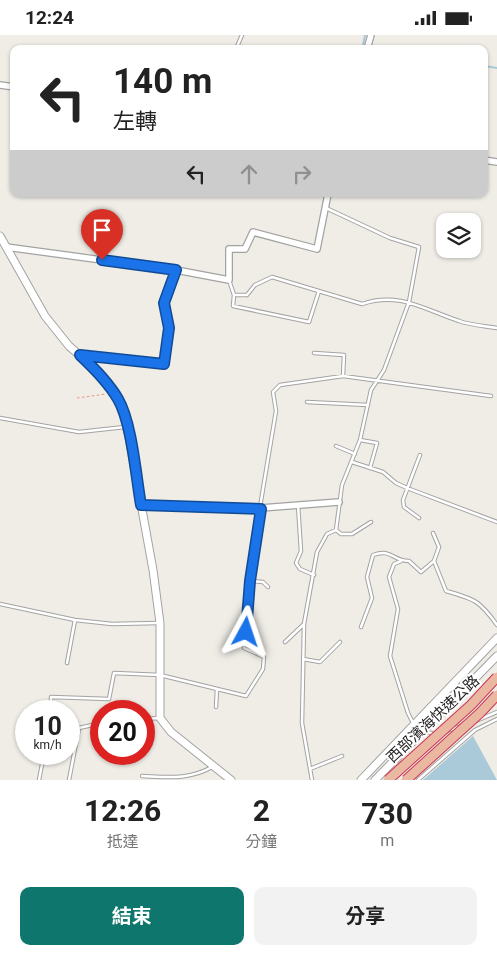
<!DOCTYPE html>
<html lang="zh-TW">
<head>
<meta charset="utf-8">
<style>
  body { margin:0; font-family:Roboto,"Noto Sans TC",sans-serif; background:#f2f2f2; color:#222; height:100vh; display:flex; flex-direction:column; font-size:19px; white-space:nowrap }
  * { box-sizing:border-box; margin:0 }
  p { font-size:16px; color:#767676 }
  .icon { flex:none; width:28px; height:28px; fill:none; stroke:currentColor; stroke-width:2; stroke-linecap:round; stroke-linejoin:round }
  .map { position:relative; height:745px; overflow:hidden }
  .details { display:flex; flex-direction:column; background:#fff; flex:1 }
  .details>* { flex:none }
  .guide { position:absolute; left:10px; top:10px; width:478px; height:152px; border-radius:10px; box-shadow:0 1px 4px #0004; background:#fff; color:#222; overflow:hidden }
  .buttons { position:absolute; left:436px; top:178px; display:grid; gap:10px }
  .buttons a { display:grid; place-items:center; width:45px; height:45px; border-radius:10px; background:#fff; box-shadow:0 1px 4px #0004; font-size:25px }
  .speed { position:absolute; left:15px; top:665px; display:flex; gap:10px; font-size:25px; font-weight:700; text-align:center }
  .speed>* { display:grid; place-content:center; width:65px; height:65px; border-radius:50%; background:#fff; box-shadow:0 1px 4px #0004; line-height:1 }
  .speed small { font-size:12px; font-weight:400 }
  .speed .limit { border:8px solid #d22; background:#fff; color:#111 }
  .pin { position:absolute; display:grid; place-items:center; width:42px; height:42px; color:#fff; margin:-51px -21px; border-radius:50% 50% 50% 0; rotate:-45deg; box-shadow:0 0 5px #0007 }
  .pin .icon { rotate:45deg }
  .me { position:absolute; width:55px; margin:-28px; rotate:5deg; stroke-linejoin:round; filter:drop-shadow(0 0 4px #0008) }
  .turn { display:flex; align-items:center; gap:18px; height:105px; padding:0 20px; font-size:22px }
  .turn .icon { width:65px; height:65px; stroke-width:2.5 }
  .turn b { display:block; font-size:35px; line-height:42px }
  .lanes { display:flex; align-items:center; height:48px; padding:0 20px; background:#0003; justify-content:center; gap:25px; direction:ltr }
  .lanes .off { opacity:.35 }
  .eta { display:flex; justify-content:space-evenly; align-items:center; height:85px; text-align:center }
  .eta b { font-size:30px; font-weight:700; line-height:35px }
  .action { display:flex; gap:10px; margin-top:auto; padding:10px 20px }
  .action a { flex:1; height:58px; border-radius:10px; background:#0f766e; color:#fff; font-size:20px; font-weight:700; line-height:58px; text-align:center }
  .action a+a { background:#f2f2f2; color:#222 }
  .status { display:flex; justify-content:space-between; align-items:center; height:35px; padding:0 25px; background:#fff; direction:ltr }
  .status svg { height:14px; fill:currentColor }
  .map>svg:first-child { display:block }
  .water { fill:#aac9d9 }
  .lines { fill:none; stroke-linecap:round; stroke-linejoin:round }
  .stream { stroke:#aac9d9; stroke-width:2 }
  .service-casing { stroke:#a3a3a3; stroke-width:4.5 }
  .minor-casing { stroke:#a3a3a3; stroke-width:8 }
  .tertiary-casing { stroke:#a3a3a3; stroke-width:9 }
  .path { stroke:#ee9178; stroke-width:1; stroke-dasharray:2.5 2.5; stroke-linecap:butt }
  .service { stroke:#fff; stroke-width:2.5 }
  .minor { stroke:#fff; stroke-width:5.5 }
  .tertiary { stroke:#fff; stroke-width:7 }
  .trunk-bridge-casing { stroke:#cc3457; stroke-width:11; stroke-linecap:butt }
  .trunk-bridge { stroke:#eab8a0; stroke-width:9 }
  .route-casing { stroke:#114b97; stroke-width:12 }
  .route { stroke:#1a73e8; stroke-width:9 }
  .labels { text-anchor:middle; stroke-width:4; stroke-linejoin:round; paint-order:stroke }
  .street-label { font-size:15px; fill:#1f1f1f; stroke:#fff }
</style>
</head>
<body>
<div class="status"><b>12:24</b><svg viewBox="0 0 49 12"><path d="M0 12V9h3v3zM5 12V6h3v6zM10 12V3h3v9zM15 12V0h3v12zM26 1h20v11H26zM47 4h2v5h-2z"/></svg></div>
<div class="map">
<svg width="497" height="745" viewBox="0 0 497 745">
  <rect width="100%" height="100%" fill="#efede6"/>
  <path class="water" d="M473,701L497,745H423Z"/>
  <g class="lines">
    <path class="stream" d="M363,10L365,0
      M484,31L497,33"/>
    <defs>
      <path id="service" d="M236,14L242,0
        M229,245L234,260H247L255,250L272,242L362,269C399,256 425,275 459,286C470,290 485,291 497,293
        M234,260L233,271L309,287L319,256
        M314,318L344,320L343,341
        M83,321L164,329L169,293L164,268L176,237
        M307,367L368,370
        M0,383L79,397L125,392
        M360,405L377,408L370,433
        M336,411L355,419
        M352,427L383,437L396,448L407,453L497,487
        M298,470L301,516L296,528L300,534L314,540
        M419,483L404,472L403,465L420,420
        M336,495L341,499H352L371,487
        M433,498L439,512L434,526
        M401,526L394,529L389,542L398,574L390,621L408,678L414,690L422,696L435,699
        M250,546L263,547L268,552
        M0,569L75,585L112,589L158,588
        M361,592L372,563L367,542L373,520C392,513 392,526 409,526L421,537L434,526L446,556C475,564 480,566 497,590
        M285,607L304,589
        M303,624L320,627L340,607
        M67,628L75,585
        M216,672L217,654
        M51,676V662L109,664L114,638L160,640L246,661L263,634L264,622L244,613L258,484L276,376L273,357L280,350L343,341L491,361
        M144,684L160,683
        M476,686L497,677
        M447,696L461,691
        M310,734L342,721
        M142,741C168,742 189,745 212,732
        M39,745L44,719
        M69,745L79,693L101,688
        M312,745L302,688L304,589L317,517L327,499L336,495L342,450L360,405L371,355L384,335L409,267L419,212L390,203L326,173
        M418,745L475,695L497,684"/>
      <path id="minor" d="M367,14L371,0
        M0,50L14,52
        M484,125L497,127
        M6,212L176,235L229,245V214H245L253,197L317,214L328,159
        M141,470L261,473L339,467"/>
      <path id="tertiary" d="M0,201L45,281L69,311L100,338L119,365L127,392L153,535L160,588V683L171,697L231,745
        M361,745L497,603
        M375,745L497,621"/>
    </defs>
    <use href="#service" class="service-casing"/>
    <use href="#minor" class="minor-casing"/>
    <use href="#tertiary" class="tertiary-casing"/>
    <path class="path" d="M77,363L106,359"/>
    <use href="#service" class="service"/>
    <use href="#minor" class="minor"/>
    <use href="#tertiary" class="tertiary"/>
    <defs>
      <path id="trunk-bridge" d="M388,745L471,670L497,642
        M406,745L480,678L497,660"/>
    </defs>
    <use href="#trunk-bridge" class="trunk-bridge-casing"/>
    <use href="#trunk-bridge" class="trunk-bridge"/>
  </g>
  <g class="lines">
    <defs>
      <path id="route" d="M102,225L176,235L164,268L169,293L164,329L80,320C94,333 108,347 118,364C132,388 136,442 141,470L261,474L250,546L246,597"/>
    </defs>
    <use href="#route" class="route-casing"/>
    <use href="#route" class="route"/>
  </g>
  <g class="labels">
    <g class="street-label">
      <text transform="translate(433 684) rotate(-43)" y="5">西部濱海快速公路</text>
    </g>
  </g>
</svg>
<div class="buttons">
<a><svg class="icon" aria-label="layers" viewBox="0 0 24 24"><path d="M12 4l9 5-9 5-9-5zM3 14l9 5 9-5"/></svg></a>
</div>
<div class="speed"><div>10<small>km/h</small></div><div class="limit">20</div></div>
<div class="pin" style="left:102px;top:225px;background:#d93025"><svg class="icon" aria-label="arrive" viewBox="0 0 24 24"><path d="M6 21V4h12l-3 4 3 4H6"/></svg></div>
<svg class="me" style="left:246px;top:597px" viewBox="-20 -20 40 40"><path d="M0-17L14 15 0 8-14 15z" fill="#1a73e8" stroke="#fff" stroke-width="4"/></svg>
<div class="guide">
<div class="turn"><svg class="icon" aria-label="left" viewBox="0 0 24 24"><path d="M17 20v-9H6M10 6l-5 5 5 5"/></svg><div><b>140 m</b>左轉</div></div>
<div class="lanes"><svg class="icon" aria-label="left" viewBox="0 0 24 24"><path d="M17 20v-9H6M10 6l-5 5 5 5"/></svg><svg class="icon off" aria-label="ahead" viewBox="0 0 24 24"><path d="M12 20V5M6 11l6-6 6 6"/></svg><svg class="icon off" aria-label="right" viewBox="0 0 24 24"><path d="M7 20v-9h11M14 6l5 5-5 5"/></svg></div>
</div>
</div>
<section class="details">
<div class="eta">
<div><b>12:26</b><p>抵達</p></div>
<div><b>2</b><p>分鐘</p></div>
<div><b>730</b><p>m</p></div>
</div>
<div class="action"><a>結束</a><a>分享</a></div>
</section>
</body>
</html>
